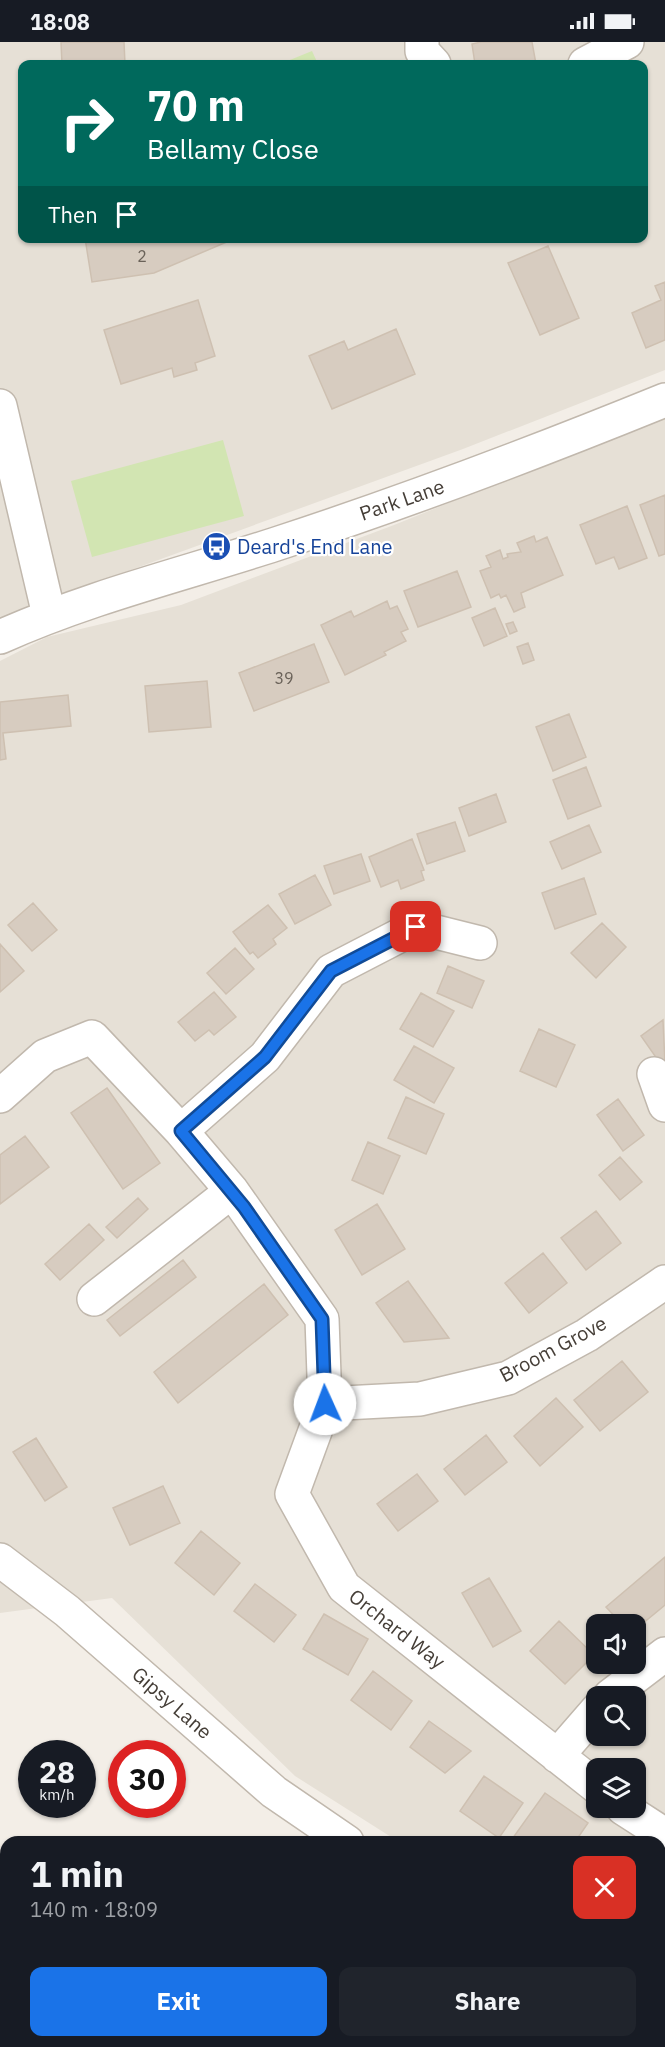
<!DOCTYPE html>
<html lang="en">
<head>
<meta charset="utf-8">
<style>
  body { margin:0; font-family:"IBM Plex Sans",sans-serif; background:#20242c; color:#f1f3f6; height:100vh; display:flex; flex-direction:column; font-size:22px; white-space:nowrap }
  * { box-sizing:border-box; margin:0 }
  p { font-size:20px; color:#9ea1a6 }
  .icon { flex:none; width:33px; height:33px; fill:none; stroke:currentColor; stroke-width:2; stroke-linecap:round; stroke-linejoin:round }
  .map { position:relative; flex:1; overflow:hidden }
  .drawer { position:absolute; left:0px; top:1794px; width:666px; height:212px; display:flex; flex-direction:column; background:#171b24; border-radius:18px 18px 0 0; box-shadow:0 2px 4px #0004 }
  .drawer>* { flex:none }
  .top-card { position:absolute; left:18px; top:18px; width:630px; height:183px; border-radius:12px; box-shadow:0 2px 4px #0004; background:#00695c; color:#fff; overflow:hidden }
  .buttons { position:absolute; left:586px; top:1572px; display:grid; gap:12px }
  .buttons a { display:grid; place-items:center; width:60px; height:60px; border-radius:12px; background:#171b24; box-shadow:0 2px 4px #0004; font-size:30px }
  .speed { position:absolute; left:18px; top:1698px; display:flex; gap:12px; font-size:30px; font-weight:700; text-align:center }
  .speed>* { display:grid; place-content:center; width:78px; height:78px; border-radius:50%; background:#171b24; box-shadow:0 2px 4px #0004; line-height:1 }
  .speed small { font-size:15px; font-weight:400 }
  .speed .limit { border:9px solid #d22; background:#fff; color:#111 }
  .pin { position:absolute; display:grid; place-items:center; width:51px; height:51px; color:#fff; margin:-26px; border-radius:12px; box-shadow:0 3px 9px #0006 }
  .me { position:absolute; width:66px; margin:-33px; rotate:358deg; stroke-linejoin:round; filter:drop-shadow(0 0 4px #0008) }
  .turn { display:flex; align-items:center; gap:21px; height:126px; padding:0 30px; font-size:27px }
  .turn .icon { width:78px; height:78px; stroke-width:2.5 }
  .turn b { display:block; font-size:42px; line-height:51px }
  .then { display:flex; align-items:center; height:57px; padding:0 30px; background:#0003; gap:12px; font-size:22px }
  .round { display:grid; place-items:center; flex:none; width:63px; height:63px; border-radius:12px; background:#20242c }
  .overview { display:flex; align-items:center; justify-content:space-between; height:102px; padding:0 30px }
  h1 { font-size:36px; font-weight:700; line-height:45px }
  .primary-button { display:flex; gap:12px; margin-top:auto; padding:12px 30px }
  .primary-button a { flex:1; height:69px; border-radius:12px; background:#1a73e8; color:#fff; font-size:24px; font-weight:700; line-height:69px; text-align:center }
  .primary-button a+a { background:#20242c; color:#f1f3f6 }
  .status { display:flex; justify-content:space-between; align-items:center; height:42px; padding:0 30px; background:#171b24; direction:ltr }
  .status svg { height:16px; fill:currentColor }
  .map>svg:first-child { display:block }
  .residential { fill:#e6e0d6; fill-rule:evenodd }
  .green { fill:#d2e5b2 }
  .building { fill:#d7ccc0; stroke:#cec0b1; stroke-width:1.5 }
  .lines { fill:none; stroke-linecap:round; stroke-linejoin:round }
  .minor-casing { stroke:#c1b8ad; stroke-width:36 }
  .minor { stroke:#fff; stroke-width:33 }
  .route-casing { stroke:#114b97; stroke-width:15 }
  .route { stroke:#1a73e8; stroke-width:10 }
  .labels { text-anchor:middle; stroke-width:4.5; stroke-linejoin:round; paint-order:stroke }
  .number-label { font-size:16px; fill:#6a6259 }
  .street-label { font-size:20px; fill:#453e37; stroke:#fff }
  .transit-label { font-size:20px; fill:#164399; stroke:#fff; text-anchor:start }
</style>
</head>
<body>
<div class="status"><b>18:08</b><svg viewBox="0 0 49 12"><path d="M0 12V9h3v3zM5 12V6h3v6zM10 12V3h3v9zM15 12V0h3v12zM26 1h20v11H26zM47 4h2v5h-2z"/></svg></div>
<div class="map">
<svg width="665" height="2005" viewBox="0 0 665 2005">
  <rect width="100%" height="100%" fill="#f3eee7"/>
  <path class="residential" d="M0,0H665V328L463,407L128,529L0,581ZM22,22H644V196H22Z
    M665,374V1970L660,1967V1800H399L295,1734L112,1556L0,1571V619L47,595L181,563L394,483ZM597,1582H636V1622H597ZM597,1654H636V1694H597ZM597,1726H636V1766H597Z"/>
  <path class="green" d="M312,9L318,22H280Z
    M223,398L244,474L92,515L71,439Z"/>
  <path class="building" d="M61,0H124L125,22H62Z
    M481,0H532L536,22H475L472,2Z
    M85,196H236L154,231L92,240Z
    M548,204L579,276L540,293L508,221Z
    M665,240V298L646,306L632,271L661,258L655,244Z
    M198,258L215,314L195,321L197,328L174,335L172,326L121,342L104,288Z
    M396,287L415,332L332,367L309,314L344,299L348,308Z
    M665,453V512L659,514L640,463Z
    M627,464L647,516L619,527L614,515L596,522L580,483Z
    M534,494L536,500L547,495L563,533L521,551L525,565L514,570L506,553L501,556L499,552L491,556L480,529L491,525L486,514L500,508L503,517L508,515L507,512L521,510L517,501Z
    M457,529L471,565L418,585L404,549Z
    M387,559L390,567L397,564L408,587L401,590L406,599L384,610L386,613L345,633L321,583L351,569L354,575Z
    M495,566L507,594L484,604L472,576Z
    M513,580L517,589L510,592L506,582Z
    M528,601L534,618L523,622L517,605Z
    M314,602L329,640L254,669L239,631Z
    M207,639L211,685L149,690L145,644Z
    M68,653L71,684L3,691L6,717L0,718V660Z
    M569,672L586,715L553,729L536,685Z
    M586,725L601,764L568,777L553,738Z
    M496,752L506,780L469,794L459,766Z
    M455,780L465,809L427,822L417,792Z
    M589,783L601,810L562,827L550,800Z
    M412,797L424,828L421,829L424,838L401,847L398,838L381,845L369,815Z
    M361,812L370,839L334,852L324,824Z
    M315,833L331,863L295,882L279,852Z
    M584,836L596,872L555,887L542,851Z
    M33,861L57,888L32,909L8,883Z
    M268,863L287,886L273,897L276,902L258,916L253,910L250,912L233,890Z
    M602,881L626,905L596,936L571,911Z
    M0,902L24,929L0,950Z
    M235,906L254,927L226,952L207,931Z
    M448,924L484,939L472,966L437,951Z
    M214,950L236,975L214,993L209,988L195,999L178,980Z
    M421,951L454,969L433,1005L400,987Z
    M663,978L665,1022L662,1024L641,994Z
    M539,987L575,1003L556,1045L520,1029Z
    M414,1004L454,1026L434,1061L394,1038Z
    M107,1046L160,1121L123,1147L71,1071Z
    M406,1055L444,1072L426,1112L388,1096Z
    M618,1057L644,1093L623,1109L597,1073Z
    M25,1094L49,1125L0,1162V1113Z
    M368,1100L400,1114L383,1152L352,1138Z
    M620,1115L642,1140L620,1158L599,1133Z
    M138,1156L148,1167L117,1196L106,1185Z
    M377,1162L405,1207L362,1233L335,1188Z
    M596,1169L621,1201L586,1228L561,1196Z
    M89,1182L104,1198L60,1238L45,1222Z
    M543,1211L567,1241L529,1271L505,1241Z
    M183,1218L196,1235L120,1294L107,1278Z
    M408,1239L449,1296L404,1300L376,1261Z
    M264,1242L288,1273L178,1361L154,1330Z
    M622,1319L648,1350L600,1389L574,1358Z
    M556,1356L583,1385L540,1424L514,1394Z
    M486,1393L507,1420L465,1453L444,1427Z
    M36,1396L67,1445L45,1459L13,1410Z
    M417,1432L438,1459L398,1489L377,1462Z
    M163,1444L180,1481L130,1503L113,1466Z
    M201,1489L240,1521L214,1553L175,1521Z
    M665,1515V1563L636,1587V1582H622L606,1565Z
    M489,1536L521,1589L493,1605L462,1551Z
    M255,1542L296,1573L274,1600L234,1569Z
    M324,1572L368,1597L348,1633L303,1607Z
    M559,1579L594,1613L565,1642L530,1609Z
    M373,1629L412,1659L391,1688L351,1658Z
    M429,1679L471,1709L445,1731L410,1705Z
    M484,1734L523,1761L499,1796L460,1769Z
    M545,1751L588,1781L575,1800H510Z
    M665,1840V1910L660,1906V1846Z"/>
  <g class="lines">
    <defs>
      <path id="minor" d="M422,0V9L434,22
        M585,22L627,0
        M0,364L49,573
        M0,595C89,555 184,532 276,502C408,459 537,410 665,358
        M654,1032L665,1063
        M0,1054L45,1014L92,995L181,1089L232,1149L322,1277L325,1362L292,1452L344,1545L597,1745
        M181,1089L265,1015L331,929L416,885L480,901
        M94,1257L232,1149
        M325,1362L420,1357L508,1336L587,1293L665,1240
        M0,1518L67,1569L274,1750L347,1800
        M610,1654L665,1612
        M557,1714L597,1668
        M623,1766L665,1793
        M650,2000L661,2005"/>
    </defs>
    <use href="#minor" class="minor-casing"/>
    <use href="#minor" class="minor"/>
  </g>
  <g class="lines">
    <defs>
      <path id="route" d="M325,1362L322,1277L244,1165L181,1089L265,1015L331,929L416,885"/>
    </defs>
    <use href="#route" class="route-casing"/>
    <use href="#route" class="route"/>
  </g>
  <defs>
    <symbol id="bus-disc" viewBox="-11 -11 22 22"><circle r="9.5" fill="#1a4fb4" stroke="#fff"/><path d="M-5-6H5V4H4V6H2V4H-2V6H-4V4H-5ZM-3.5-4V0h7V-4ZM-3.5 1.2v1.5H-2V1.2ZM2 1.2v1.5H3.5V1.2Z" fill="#fff"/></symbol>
  </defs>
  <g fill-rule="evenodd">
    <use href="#bus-disc" x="200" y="488" width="33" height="33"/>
  </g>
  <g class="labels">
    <g class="number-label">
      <text x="142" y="220">2</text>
      <text x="284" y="642">39</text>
    </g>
    <g class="street-label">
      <text transform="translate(402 458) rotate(-19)" y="7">Park Lane</text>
      <text transform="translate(553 1307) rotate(-28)" y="7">Broom Grove</text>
      <text transform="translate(397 1587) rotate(38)" y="7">Orchard Way</text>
      <text transform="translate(172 1661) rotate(41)" y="7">Gipsy Lane</text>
    </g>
    <g class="transit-label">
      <text x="237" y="512">Deard's End Lane</text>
    </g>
  </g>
</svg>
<div class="buttons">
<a><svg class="icon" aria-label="sound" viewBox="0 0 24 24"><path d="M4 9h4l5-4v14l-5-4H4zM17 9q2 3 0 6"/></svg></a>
<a><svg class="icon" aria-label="search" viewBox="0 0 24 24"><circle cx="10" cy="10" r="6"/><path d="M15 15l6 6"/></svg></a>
<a><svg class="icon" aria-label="layers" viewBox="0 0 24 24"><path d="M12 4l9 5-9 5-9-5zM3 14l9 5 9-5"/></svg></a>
</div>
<div class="speed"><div>28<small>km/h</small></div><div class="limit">30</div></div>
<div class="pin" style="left:416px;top:885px;background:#d93025"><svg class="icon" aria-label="arrive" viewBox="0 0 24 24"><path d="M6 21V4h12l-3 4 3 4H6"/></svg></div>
<svg class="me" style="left:325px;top:1362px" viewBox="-20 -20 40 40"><circle r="19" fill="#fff"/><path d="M0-13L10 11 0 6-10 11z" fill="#1a73e8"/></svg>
<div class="top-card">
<div class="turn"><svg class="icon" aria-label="right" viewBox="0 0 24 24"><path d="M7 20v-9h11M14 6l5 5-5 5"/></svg><div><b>70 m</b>Bellamy Close</div></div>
<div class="then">Then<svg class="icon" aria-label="arrive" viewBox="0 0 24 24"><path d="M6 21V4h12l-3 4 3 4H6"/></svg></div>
</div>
<section class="drawer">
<div class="overview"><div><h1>1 min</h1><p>140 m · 18:09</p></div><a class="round" style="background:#d93025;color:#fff"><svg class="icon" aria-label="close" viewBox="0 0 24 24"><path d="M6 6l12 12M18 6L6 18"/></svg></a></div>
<div class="primary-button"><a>Exit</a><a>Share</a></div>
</section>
</div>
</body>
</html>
